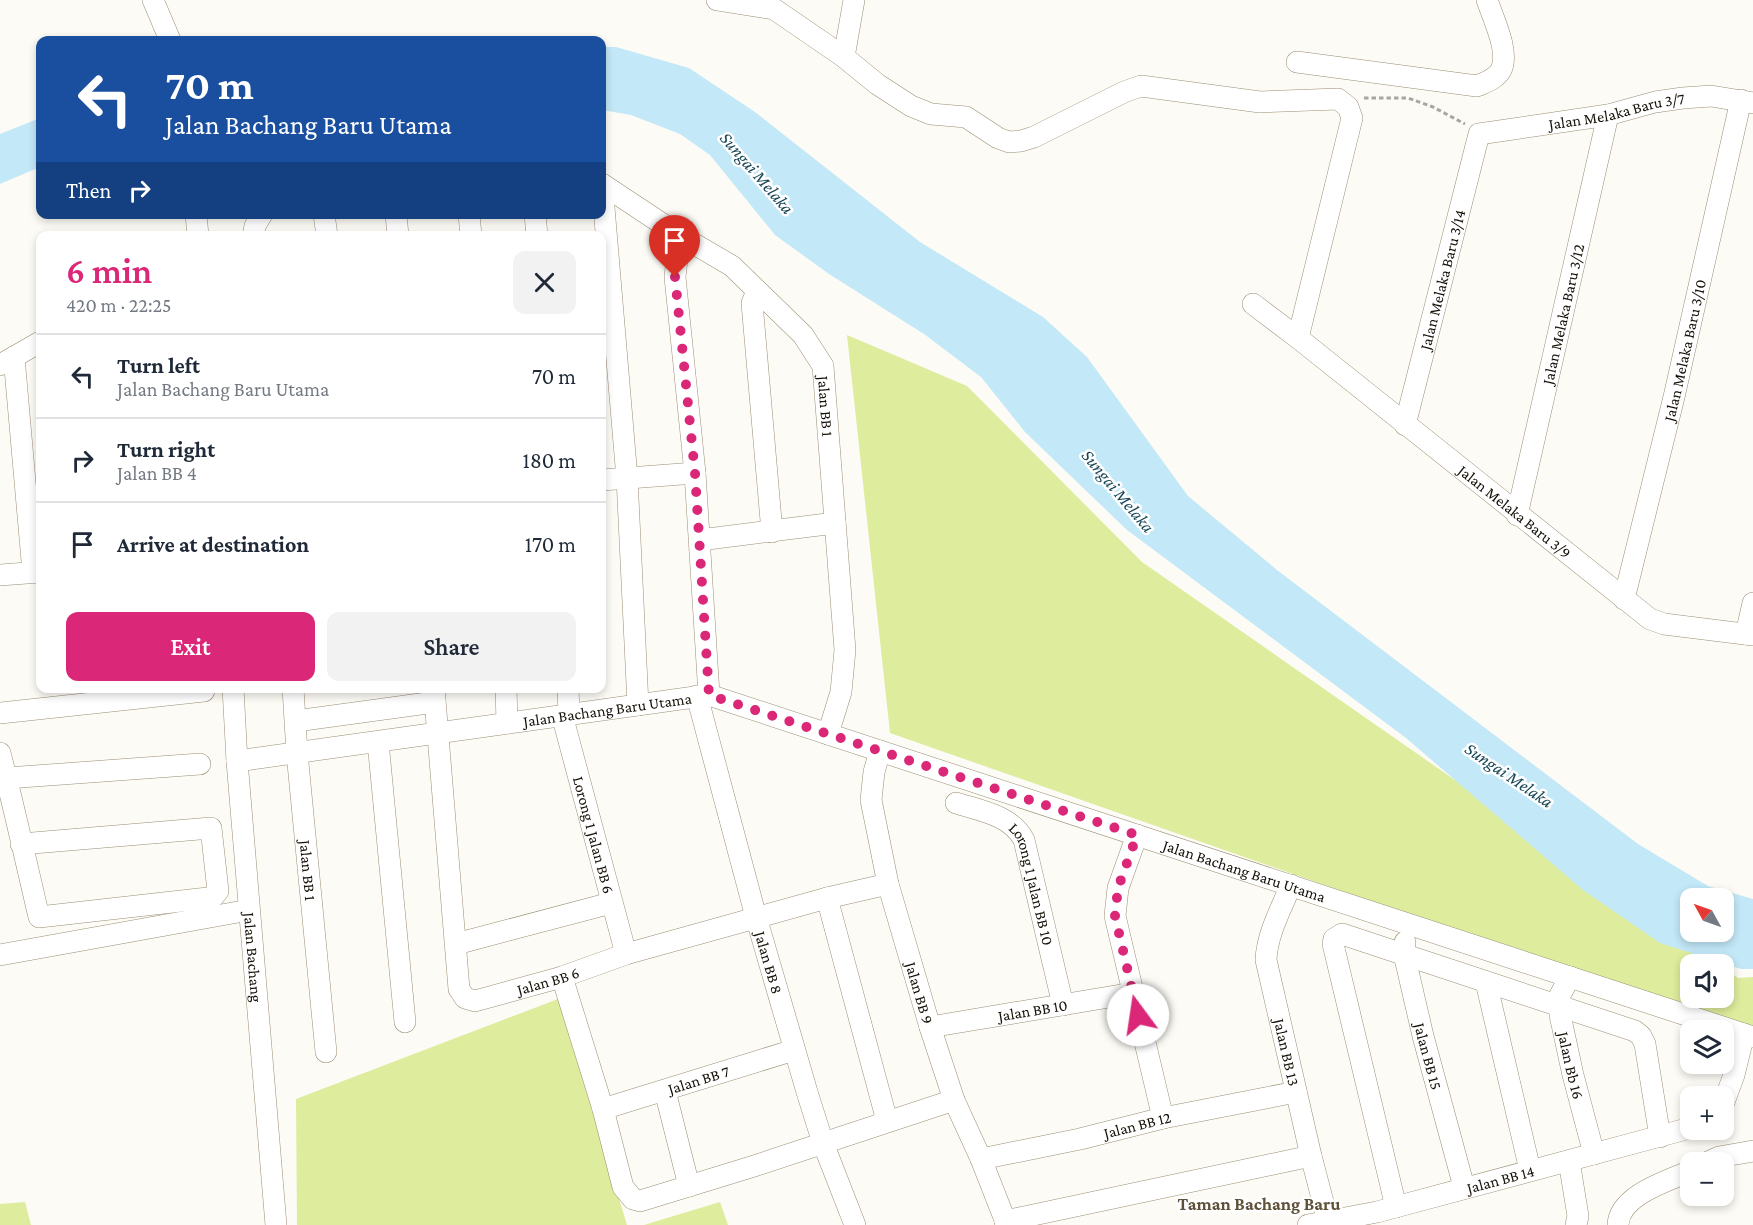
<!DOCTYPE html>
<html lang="en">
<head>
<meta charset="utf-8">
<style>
  body { margin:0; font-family:"Crimson Pro",serif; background:#f2f2f3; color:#1f2937; height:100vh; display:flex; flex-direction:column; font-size:22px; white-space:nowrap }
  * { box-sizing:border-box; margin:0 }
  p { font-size:20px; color:#747a83 }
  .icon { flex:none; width:33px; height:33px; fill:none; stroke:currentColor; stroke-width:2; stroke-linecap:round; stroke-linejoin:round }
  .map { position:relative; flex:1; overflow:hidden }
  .sheet { position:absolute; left:36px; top:231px; width:570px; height:462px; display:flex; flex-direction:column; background:#fff; border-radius:12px; box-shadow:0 3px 9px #0003 }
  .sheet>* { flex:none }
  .hud { position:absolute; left:36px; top:36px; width:570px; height:183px; border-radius:12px; box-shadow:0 3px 9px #0003; background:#1a4fa0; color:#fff; overflow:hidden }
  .needle { width:39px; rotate:310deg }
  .buttons { position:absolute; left:1680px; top:888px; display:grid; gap:12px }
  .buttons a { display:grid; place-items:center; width:54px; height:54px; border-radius:12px; background:#fff; box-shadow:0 3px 9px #0003; font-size:30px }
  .pin { position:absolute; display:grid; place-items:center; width:51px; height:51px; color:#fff; margin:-62px -26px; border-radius:50% 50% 50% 0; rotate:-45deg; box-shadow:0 0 6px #0007 }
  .pin .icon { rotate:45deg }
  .me { position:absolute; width:66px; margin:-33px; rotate:346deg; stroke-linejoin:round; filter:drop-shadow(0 0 4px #0008) }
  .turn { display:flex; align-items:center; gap:21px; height:126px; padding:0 30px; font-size:27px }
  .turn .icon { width:78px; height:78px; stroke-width:2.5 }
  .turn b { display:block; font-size:42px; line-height:51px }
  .then { display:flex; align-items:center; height:57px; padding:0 30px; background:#0003; gap:12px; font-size:22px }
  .round { display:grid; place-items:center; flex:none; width:63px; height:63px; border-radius:12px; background:#f2f2f3 }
  .summary { display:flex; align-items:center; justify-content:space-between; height:102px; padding:0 30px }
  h1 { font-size:36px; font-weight:600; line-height:45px; color:#db2777 }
  .cta { display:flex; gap:12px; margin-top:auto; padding:12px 30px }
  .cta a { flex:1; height:69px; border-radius:12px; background:#db2777; color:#fff; font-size:24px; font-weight:600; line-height:69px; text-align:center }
  .cta a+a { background:#f2f2f3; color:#1f2937 }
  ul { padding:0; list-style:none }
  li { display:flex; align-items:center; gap:18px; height:84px; padding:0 30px; border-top:2px solid #e0e1e3 }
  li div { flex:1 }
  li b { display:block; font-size:22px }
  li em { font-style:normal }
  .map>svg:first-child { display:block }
  .green { fill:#deec9d }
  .water { fill:#c3e8f8; fill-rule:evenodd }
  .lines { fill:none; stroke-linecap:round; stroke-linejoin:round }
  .minor-casing { stroke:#9b8e74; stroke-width:22 }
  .path { stroke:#a9a69f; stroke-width:3; stroke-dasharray:4.5 3; stroke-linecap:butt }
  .minor { stroke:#fff; stroke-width:21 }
  .route { stroke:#db2777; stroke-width:10; stroke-dasharray:0 18 }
  .labels { text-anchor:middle; stroke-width:5; stroke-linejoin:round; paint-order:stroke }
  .street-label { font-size:16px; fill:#161108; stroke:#fff }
  .water-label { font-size:18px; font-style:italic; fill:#194757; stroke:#fff }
  .neighbourhood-label { font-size:18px; font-weight:bold; fill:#5d5139; stroke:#fff }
</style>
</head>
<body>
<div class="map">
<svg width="1753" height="1225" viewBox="0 0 1753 1225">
  <rect width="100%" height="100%" fill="#fdfbf5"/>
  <path class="green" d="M847,335L967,386L1142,562L1719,964H1690V998H1724V968L1738,978L1753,977V1027L1550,964L890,733Z
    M558,999L627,1225H297L296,1099Z
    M25,1202L31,1225H0V1204Z
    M720,1202L728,1225H644Z"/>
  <path class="water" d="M602,47H616L689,68L755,112L920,242L1043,317L1087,357L1188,496L1277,570L1638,844L1708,886L1753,899V969H1741L1660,943L1583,890L1406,738L1127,530L1025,432L981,377L924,334L829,274L775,235L710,155L680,134L631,115L602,110ZM1690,898H1724V932H1690Z
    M40,118V167L0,184V134Z"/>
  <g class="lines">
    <defs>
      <g id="minor">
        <path d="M153,0L170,40"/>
        <path d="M717,0L774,9L844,57L877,84L911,106L931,114L966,117L998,138L1009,142L1021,141L1034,137L1124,92L1141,86L1260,102L1338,99L1348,107L1352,118L1298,338"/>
        <path d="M844,57L854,0"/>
        <path d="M1297,62L1477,86C1486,82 1496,79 1501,70C1510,52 1493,18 1487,0"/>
        <path id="s1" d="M602,184L679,235L732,266L803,335L823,366L845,650L841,692L828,734"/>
        <path d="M602,184L627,478L638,705"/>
        <path d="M196,214L198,236"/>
        <path d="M324,214L327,236"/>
        <path d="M396,214L398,236"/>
        <path d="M469,214L471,236"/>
        <path d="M535,214L537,236"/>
        <path d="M253,236L255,226L262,214"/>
        <path d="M686,239L677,259L675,277L695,473L709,695"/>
        <path d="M757,291L752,303L772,532"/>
        <path id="s2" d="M1253,304L1298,338L1650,619L1664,624L1753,635"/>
        <path d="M14,357L33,572"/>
        <path d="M0,365L40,342"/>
        <path id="s3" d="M1405,425L1479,134L1608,115L1655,102L1683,98L1711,96L1753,103"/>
        <path d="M602,480L695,473"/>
        <path id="s4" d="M1517,515L1608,115"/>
        <path d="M700,540L835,523"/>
        <path d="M0,575L40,572"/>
        <path id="s5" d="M1624,599L1674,397L1741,100"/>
        <path d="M1746,634L1753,603"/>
        <path id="s6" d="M233,688L237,761L276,1225"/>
        <path id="s7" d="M293,688L297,753L326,1052"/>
        <path id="s8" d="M434,688L459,989L465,998L475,1001L562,977L626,954L827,898L888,884"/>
        <path d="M506,688L507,723"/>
        <path d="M568,688L569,715"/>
        <path id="s9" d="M697,696L756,917L807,1092L823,1143L855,1225"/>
        <path d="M0,713L204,691"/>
        <path id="s10" d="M562,715L626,954"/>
        <path d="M296,721L435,702"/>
        <path d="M378,742L405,1022"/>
        <path id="s11" d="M880,751L874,772L871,800L888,884L930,1027L954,1100L981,1159L1007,1225"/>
        <path d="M0,753C14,807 26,862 39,917L208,898L213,897L218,891L211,828L21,844"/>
        <path id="s12" d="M237,761L709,695L1753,1037"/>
        <path d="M7,778L200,764"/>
        <path id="s13" d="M956,803C981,811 1011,815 1024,840L1063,1005"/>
        <path d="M1137,835L1118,888L1115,916L1163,1118"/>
        <path id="s14" d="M1291,885C1281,909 1267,934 1266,960L1311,1156L1328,1221"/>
        <path d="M827,898L887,1121"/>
        <path id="s15" d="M1405,942L1404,954L1423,1036L1464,1187"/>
        <path d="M456,944L611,903"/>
        <path d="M0,955L249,910"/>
        <path d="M562,977L603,1109L623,1187L633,1199L640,1201L751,1167L954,1100"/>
        <path id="s16" d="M1570,977L1560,995V1015L1573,1075L1594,1154"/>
        <path d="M1486,982L1530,1170"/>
        <path id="s17" d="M930,1027L1133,993"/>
        <path d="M665,1091L689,1186"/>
        <path d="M1724,1102L1734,1075L1744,1034"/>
        <path id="s18" d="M603,1109L794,1050"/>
        <path id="s19" d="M981,1159L1080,1139L1163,1118L1296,1092"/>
        <path d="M1569,1161L1578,1216L1576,1225"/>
        <path d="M1708,1162L1719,1157L1753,1151"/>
        <path d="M1396,1207L1333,944L1334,939L1342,934L1635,1031L1641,1036L1645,1044L1660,1137"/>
        <path d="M1005,1221L1311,1156"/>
        <path id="s20" d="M1308,1225L1377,1212L1690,1128"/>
        <path d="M1618,1225C1619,1195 1668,1181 1690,1171"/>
      </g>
    </defs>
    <use href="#minor" class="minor-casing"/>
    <path class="path" d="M1364,98H1408L1433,107L1465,124"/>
    <use href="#minor" class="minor"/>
  </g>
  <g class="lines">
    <path class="route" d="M675,277L695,473L709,695L1137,835L1118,888L1115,916L1138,1015"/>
  </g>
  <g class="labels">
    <g class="street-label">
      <text dy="6" stroke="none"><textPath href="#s3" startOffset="440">Jalan Melaka Baru 3/7</textPath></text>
      <text dy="6" stroke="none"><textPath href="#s3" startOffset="150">Jalan Melaka Baru 3/14</textPath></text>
      <text dy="6" stroke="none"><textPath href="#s4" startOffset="206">Jalan Melaka Baru 3/12</textPath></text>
      <text dy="6" stroke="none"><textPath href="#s5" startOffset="256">Jalan Melaka Baru 3/10</textPath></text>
      <text dy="6" stroke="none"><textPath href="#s1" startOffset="330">Jalan BB 1</textPath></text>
      <text dy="6" stroke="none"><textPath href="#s2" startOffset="334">Jalan Melaka Baru 3/9</textPath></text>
      <text dy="6" stroke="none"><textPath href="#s12" startOffset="374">Jalan Bachang Baru Utama</textPath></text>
      <text dy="6" stroke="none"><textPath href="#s10" startOffset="124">Lorong 1 Jalan BB 6</textPath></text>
      <text dy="6" stroke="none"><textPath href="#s7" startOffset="183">Jalan BB 1</textPath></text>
      <text dy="6" stroke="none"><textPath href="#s12" startOffset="1040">Jalan Bachang Baru Utama</textPath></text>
      <text dy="6" stroke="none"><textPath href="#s13" startOffset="124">Lorong 1 Jalan BB 10</textPath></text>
      <text dy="6" stroke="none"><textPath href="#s6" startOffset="270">Jalan Bachang</textPath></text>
      <text dy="6" stroke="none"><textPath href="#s9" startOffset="276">Jalan BB 8</textPath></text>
      <text dy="6" stroke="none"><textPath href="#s8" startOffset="399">Jalan BB 6</textPath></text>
      <text dy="6" stroke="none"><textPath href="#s11" startOffset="249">Jalan BB 9</textPath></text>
      <text dy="6" stroke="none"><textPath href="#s17" startOffset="104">Jalan BB 10</textPath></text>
      <text dy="6" stroke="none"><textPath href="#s14" startOffset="174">Jalan BB 13</textPath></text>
      <text dy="6" stroke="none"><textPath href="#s15" startOffset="117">Jalan BB 15</textPath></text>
      <text dy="6" stroke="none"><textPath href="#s16" startOffset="92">Jalan Bb 16</textPath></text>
      <text dy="6" stroke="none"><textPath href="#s18" startOffset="100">Jalan BB 7</textPath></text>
      <text dy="6" stroke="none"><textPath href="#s19" startOffset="160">Jalan BB 12</textPath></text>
      <text dy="6" stroke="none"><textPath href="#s20" startOffset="198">Jalan BB 14</textPath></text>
    </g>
    <g class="water-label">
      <text transform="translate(757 173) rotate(49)" y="6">Sungai Melaka</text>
      <text transform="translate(1118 491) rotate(50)" y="6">Sungai Melaka</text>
      <text transform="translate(1509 775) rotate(34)" y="6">Sungai Melaka</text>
    </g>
    <g class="neighbourhood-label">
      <text x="1259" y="1210">Taman Bachang Baru</text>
    </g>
  </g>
</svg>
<div class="buttons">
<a><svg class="needle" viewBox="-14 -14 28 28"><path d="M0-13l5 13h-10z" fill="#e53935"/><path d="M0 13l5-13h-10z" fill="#747a83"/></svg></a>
<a><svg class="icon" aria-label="sound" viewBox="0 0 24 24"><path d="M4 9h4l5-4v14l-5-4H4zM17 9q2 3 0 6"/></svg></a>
<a><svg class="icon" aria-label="layers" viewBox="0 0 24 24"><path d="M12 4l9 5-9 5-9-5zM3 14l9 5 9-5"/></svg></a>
<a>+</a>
<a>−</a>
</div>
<div class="pin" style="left:675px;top:277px;background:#d93025"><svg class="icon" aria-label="arrive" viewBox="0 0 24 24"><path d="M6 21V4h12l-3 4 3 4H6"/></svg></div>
<svg class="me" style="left:1138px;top:1015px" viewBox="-20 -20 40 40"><circle r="19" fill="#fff"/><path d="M0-13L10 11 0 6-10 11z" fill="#db2777"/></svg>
<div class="hud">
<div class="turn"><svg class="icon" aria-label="left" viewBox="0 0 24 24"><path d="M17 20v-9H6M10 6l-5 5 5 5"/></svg><div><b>70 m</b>Jalan Bachang Baru Utama</div></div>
<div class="then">Then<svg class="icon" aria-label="right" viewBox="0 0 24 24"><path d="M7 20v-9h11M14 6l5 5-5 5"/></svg></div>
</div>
<section class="sheet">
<div class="summary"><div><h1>6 min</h1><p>420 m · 22:25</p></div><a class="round"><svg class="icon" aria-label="close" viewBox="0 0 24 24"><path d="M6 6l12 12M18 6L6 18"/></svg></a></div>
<ul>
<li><svg class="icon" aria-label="left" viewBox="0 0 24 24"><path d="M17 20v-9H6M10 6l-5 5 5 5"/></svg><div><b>Turn left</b><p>Jalan Bachang Baru Utama</p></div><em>70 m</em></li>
<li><svg class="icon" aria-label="right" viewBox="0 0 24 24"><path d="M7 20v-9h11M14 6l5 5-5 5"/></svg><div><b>Turn right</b><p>Jalan BB 4</p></div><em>180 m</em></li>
<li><svg class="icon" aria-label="arrive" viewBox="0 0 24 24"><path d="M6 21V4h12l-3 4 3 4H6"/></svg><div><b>Arrive at destination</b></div><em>170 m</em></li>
</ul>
<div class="cta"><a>Exit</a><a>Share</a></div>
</section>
</div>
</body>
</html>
